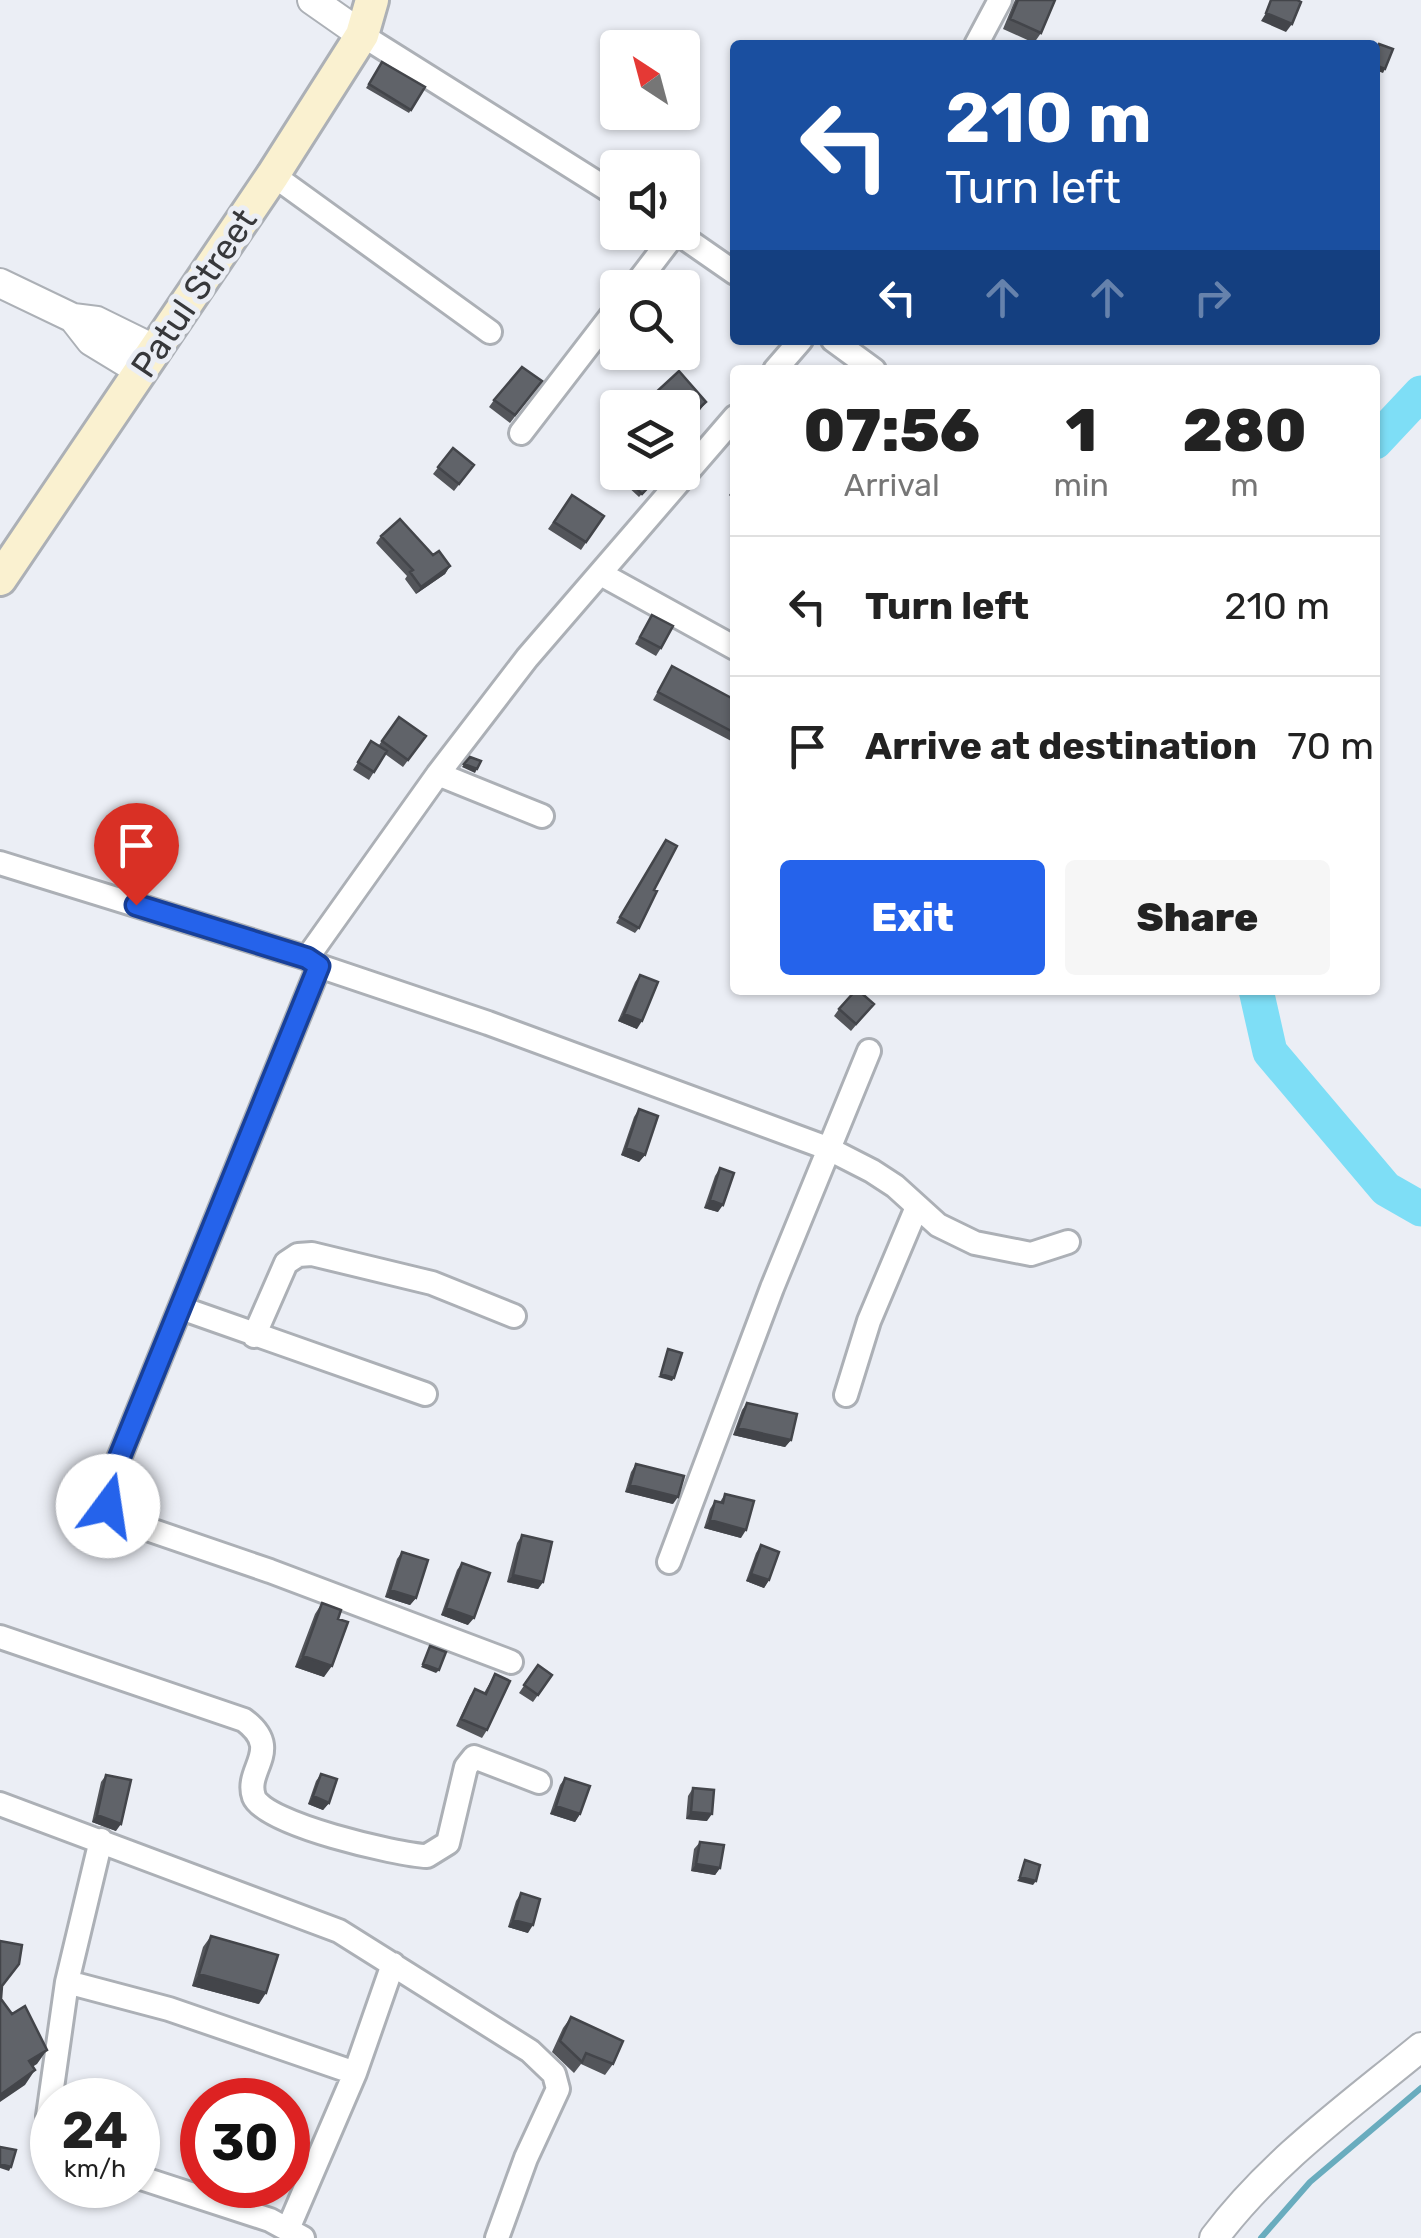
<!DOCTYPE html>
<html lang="en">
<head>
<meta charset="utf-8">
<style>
  body { margin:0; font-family:Rubik,sans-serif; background:#f6f6f6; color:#222; height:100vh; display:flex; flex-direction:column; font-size:38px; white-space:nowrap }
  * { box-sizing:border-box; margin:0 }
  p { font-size:32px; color:#767676 }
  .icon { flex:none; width:55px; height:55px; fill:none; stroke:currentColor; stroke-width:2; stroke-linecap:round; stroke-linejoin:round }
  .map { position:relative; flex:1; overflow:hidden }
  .sheet { position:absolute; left:730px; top:365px; width:650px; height:630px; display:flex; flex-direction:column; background:#fff; border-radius:10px; box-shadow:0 2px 8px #0004 }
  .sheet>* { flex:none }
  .top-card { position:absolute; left:730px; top:40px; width:650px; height:305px; border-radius:10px; box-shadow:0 2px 8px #0004; background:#1a4fa0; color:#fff; overflow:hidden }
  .needle { width:65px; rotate:324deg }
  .fabs { position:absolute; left:600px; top:30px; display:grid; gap:20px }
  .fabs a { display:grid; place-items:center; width:100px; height:100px; border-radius:10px; background:#fff; box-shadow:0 2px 8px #0004; font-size:50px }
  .speed { position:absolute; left:30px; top:2078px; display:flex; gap:20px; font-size:50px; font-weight:700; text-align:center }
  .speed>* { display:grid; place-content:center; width:130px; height:130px; border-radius:50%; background:#fff; box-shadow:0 2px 8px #0004; line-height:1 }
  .speed small { font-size:25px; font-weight:400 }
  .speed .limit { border:15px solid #d22; background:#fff; color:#111 }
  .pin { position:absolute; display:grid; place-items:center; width:85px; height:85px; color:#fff; margin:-102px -42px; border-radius:50% 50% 50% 0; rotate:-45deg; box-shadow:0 0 10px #0007 }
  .pin .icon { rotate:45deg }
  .me { position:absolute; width:110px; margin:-55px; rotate:14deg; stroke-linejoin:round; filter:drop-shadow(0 0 8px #0008) }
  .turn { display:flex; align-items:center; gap:35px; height:210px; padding:0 50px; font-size:45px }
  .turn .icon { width:130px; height:130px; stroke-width:2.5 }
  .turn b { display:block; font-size:70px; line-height:85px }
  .lanes { display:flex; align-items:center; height:95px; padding:0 50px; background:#0003; justify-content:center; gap:50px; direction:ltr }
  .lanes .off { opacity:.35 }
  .eta { display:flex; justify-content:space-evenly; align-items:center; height:170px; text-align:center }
  .eta b { font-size:60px; font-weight:800; line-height:70px }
  .cta { display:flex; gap:20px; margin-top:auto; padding:20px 50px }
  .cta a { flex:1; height:115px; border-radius:10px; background:#2563eb; color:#fff; font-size:40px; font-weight:800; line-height:115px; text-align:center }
  .cta a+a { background:#f6f6f6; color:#222 }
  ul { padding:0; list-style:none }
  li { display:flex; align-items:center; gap:30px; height:140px; padding:0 50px; border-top:2px solid #e0e0e0 }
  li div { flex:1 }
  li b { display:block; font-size:38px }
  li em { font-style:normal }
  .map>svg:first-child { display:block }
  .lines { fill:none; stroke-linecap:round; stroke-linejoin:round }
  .stream { stroke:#69acbe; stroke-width:6 }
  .river { stroke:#7edef6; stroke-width:35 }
  .minor-casing { stroke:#acb0b6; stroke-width:28 }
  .tertiary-casing { stroke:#acb0b6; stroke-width:32 }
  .secondary-casing { stroke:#acb0b6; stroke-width:38 }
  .minor { stroke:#fff; stroke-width:22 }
  .tertiary { stroke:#fff; stroke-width:28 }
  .secondary { stroke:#faf1d0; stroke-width:32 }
  .wall { fill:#53555a }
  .shaded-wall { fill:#43454a }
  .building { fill:#606369; stroke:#43454a; stroke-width:2.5 }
  .route-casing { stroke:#184099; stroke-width:25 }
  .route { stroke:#2563eb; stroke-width:18 }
  .labels { text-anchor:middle; stroke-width:10; stroke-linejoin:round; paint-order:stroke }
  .street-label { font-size:35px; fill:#37383b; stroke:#ebeef5 }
</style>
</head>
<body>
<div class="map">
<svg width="1421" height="2238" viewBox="0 0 1421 2238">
  <rect width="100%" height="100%" fill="#ebeef5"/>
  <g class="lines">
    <path class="stream" d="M1261,2238L1310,2182L1421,2088"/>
    <path class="river" d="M1375,442L1421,393
      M1256,990L1270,1052L1386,1189L1421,1209"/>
    <defs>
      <path id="minor" d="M362,35L618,196
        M976,45L1000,0
        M273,175L490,332
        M633,288L676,232L735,273
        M833,340L874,370
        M775,370L801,340
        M521,433L618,307
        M601,574L735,648
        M438,774L542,816
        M0,863L307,958L319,966L488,1023L827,1148L872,1171L895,1186L938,1225L975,1243L1031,1254L1068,1242
        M307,958L438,774L527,658L735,417
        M319,966L109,1483L108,1506L127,1522L270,1571L511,1662
        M181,1308L425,1394
        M254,1336L286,1263L298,1255L312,1254L432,1283L514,1316
        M846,1395L869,1321L917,1207
        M669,1562L772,1288L869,1051
        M0,1637L244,1720C284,1750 244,1769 254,1797C264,1824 398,1855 427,1856L448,1843L466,1767L474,1757L539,1782
        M0,1804L339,1931L530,2051L554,2074L558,2089L526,2158L497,2238
        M67,1982L169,2009L355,2073
        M52,2134L48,2116L67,1982L101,1840
        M138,2177L270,2220L303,2238
        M288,2229L355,2073L393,1964"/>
      <path id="tertiary" d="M312,0L362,35
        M0,283L73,318L97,321L156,350
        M73,318L91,341L142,372
        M1214,2238C1271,2162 1348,2107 1421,2047"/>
      <path id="secondary" d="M0,579L273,175L362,35L372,0"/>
    </defs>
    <use href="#minor" class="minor-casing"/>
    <use href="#tertiary" class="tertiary-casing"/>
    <use href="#secondary" class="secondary-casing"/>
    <use href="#minor" class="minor"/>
    <use href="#tertiary" class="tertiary"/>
    <use href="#secondary" class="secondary"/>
  </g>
  <path class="wall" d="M1015,0H1055L1041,33L1034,43L1003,29Z
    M382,62L425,87L409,113L366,88Z
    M542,381L510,423L489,407L494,400Z
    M453,448L474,465L454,491L433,474Z
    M657,478L639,497L626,485L629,481Z
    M734,488L735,489V502L729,495Z
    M572,495L604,516L581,550L548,529Z
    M381,536L433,555L450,566L445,574L416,594L405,579L407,576L376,543Z
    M652,615L661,648L656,656L635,644Z
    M672,666L735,700V743L653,700Z
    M399,717L426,736L403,767L385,754L369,780L353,770L371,741L379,745Z
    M666,840L654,890L639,928L635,933L616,923Z
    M640,975L637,1029L618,1021L635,982Z
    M839,1009L868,1011L851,1031L834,1016Z
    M639,1109L645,1155L639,1162L621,1155L634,1117Z
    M720,1168L718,1212L704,1208L715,1176Z
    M747,1403L791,1440L785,1447L733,1435L742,1410Z
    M636,1464L673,1504L625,1492L631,1472Z
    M725,1494L741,1538L704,1528L710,1509L715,1501L720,1502Z
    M522,1535L543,1582L538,1589L507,1582L517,1543Z
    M761,1545L769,1580L764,1588L746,1581L756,1553Z
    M402,1552L416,1598L410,1605L385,1597L397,1559Z
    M462,1563L468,1625L441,1615L457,1570Z
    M322,1603L338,1619L324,1677L295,1667L315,1614Z
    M538,1665L552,1675L533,1702L519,1693Z
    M495,1674L487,1730L482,1738L456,1726L470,1696L475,1689L484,1693Z
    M321,1774L329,1803L323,1810L308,1804L316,1781Z
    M106,1775L116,1831L92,1822L101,1782Z
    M565,1778L580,1814L575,1822L550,1814L560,1785Z
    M693,1788L707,1821L686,1819L688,1796Z
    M700,1842L720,1868L715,1875L691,1871L694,1849Z
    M521,1893L528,1933L508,1927L516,1901Z
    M211,1936L259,2004L192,1986L203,1947Z
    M571,2017L613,2064L605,2075L581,2064L574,2073L552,2052L563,2028Z"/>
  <path class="shaded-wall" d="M1266,13L1292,24L1286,32L1261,21Z
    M1375,65L1385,69L1383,73L1375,70Z
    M706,402L698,413L682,428V424Z
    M450,566L445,574L416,594L421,587Z
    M464,764L477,769L475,773L462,767Z
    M624,1014L642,1021L637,1029L618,1021Z
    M626,1148L645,1155L639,1162L621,1155Z
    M710,1200L723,1205L718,1212L704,1208Z
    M661,1374L674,1378L672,1381L658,1377Z
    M738,1428L791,1440L785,1447L733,1435Z
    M630,1485L678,1497L673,1504L625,1492Z
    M710,1520L746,1530L741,1538L704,1528Z
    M751,1574L769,1580L764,1588L746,1581Z
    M513,1575L543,1582L538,1589L507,1582Z
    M390,1590L416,1598L410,1605L385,1597Z
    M446,1608L474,1618L468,1625L441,1615Z
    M303,1656L332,1666L324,1677L295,1667Z
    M423,1664L439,1670L436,1673L421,1667Z
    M313,1796L329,1803L323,1810L308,1804Z
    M556,1806L580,1814L575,1822L550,1814Z
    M691,1812L712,1814L707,1821L686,1819Z
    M97,1815L121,1824L116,1831L92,1822Z
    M696,1864L720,1868L715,1875L691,1871Z
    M1020,1877L1036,1881L1033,1885L1017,1881Z
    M513,1920L533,1925L528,1933L508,1927Z
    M199,1974L266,1993L259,2004L192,1986Z
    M47,2050L37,2064L18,2076L29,2061Z
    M35,2070L25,2085L0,2102V2095Z
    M0,2164L11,2167L9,2171L0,2168Z"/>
  <path class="building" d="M1018,0H1055L1041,33L1010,19Z
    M1271,0H1297L1301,2L1292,24L1266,13Z
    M1379,44L1393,49L1385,69L1375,65V56Z
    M382,62L425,87L411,110L369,84Z
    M522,367L542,381L515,415L494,400Z
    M679,371L706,402L682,424V408H639Z
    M453,448L474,465L459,484L438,467Z
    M638,472H651L657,478L642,494L629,481Z
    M572,495L604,516L586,542L554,522Z
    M400,519L433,555L439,551L450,566L421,587L410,572L413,570L381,536Z
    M652,615L673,626L661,648L640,637Z
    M672,666L735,700V733L658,692Z
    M399,717L426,736L408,760L382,741Z
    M371,741L387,751L374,772L358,762Z
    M470,757L481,761L477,769L464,764Z
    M666,840L677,846L654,890L657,891L639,928L620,917Z
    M640,975L658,982L642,1021L624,1014Z
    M856,990H858L874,1004L856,1024L839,1009Z
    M639,1109L658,1116L645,1155L626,1148Z
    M720,1168L734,1173L723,1205L710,1200Z
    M668,1349L682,1353L674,1378L661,1374Z
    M747,1403L797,1414L791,1440L738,1428Z
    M636,1464L684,1476L678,1497L630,1485Z
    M725,1494L754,1501L746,1530L710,1520L715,1501L723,1503Z
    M522,1535L552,1542L543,1582L513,1575Z
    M761,1545L779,1552L769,1580L751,1574Z
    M402,1552L428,1560L416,1598L390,1590Z
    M462,1563L490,1573L474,1618L446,1608Z
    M322,1603L341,1610L338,1619L348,1622L332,1666L303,1656Z
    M430,1646L446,1652L439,1670L423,1664Z
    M538,1665L552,1675L538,1695L524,1685Z
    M495,1674L510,1681L487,1730L461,1719L475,1689L486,1694Z
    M321,1774L337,1779L329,1803L313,1796Z
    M106,1775L131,1780L121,1824L97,1815Z
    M565,1778L590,1786L580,1814L556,1806Z
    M693,1788L714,1790L712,1814L691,1812Z
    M700,1842L724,1845L720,1868L696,1864Z
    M1025,1860L1040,1865L1036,1881L1020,1877Z
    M521,1893L540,1899L533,1925L513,1920Z
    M211,1936L278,1955L266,1993L199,1974Z
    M0,1941L22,1945L19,1964L2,1986L1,1999L12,2014L25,2006L47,2050L29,2061L35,2070L0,2095Z
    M571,2017L623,2041L613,2064L586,2053L582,2062L560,2041Z
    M0,2147L16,2150L11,2167L0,2164Z"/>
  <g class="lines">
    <defs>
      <path id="route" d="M108,1506L109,1483L319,966L307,958L136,905"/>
    </defs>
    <use href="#route" class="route-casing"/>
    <use href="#route" class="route"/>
  </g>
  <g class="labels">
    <g class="street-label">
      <text transform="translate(194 293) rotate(-56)" y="12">Patul Street</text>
    </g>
  </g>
</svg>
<div class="fabs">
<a><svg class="needle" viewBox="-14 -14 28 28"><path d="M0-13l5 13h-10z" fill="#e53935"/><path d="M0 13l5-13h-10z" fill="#767676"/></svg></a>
<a><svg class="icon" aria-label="sound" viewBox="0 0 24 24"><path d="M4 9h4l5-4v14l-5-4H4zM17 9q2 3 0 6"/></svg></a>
<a><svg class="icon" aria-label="search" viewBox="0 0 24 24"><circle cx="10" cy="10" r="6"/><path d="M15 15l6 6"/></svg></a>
<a><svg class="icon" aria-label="layers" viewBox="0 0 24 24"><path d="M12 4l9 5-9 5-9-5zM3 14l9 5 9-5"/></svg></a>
</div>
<div class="speed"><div>24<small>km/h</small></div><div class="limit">30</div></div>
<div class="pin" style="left:136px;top:905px;background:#d93025"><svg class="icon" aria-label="arrive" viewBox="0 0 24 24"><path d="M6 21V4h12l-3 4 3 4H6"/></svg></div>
<svg class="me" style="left:108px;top:1506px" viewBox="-20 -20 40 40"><circle r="19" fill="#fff"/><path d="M0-13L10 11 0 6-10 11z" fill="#2563eb"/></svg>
<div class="top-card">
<div class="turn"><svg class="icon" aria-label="left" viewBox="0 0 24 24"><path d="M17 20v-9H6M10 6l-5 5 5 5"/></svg><div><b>210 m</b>Turn left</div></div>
<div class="lanes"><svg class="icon" aria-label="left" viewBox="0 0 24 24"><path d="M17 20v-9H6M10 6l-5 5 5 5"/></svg><svg class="icon off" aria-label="ahead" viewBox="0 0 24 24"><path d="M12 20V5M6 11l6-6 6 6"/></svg><svg class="icon off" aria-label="ahead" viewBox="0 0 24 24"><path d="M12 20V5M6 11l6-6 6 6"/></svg><svg class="icon off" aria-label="right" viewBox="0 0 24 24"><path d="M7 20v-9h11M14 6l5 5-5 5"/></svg></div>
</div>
<section class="sheet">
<div class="eta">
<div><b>07:56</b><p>Arrival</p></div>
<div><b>1</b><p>min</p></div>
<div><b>280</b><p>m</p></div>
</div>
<ul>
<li><svg class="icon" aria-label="left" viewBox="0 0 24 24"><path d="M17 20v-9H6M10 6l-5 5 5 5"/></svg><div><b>Turn left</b></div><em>210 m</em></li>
<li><svg class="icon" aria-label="arrive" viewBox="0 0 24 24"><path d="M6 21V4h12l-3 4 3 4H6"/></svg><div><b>Arrive at destination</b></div><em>70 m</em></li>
</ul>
<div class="cta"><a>Exit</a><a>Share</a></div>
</section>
</div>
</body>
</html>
